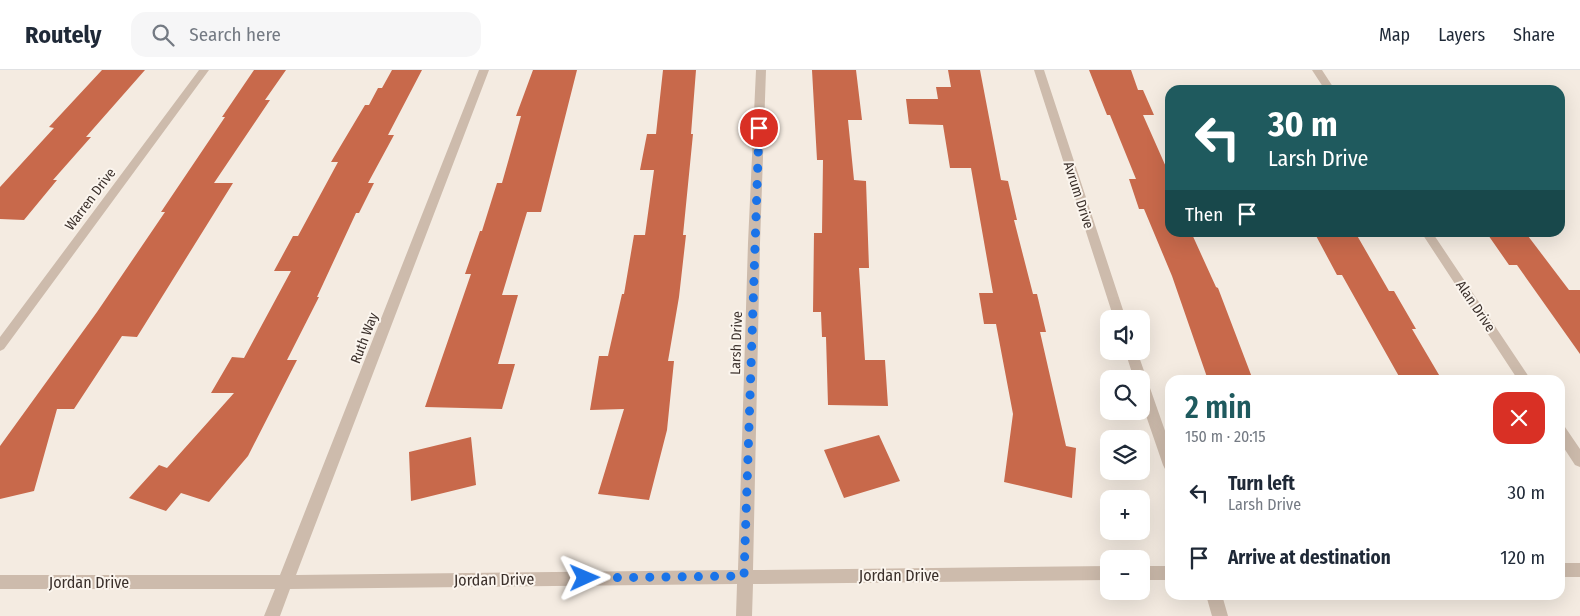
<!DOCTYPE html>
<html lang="en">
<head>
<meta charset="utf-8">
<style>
  body { margin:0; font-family:"Fira Sans Condensed",sans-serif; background:#f6f6f7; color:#1f2937; height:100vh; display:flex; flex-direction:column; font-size:19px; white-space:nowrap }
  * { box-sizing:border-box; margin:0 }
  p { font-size:16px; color:#747a83 }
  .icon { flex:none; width:28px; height:28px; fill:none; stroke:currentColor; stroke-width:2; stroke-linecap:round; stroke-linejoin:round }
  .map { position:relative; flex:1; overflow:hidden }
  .panel { position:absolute; left:1165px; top:305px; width:400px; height:225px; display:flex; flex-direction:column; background:#fff; border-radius:15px; box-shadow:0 5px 20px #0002 }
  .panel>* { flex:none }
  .hud { position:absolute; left:1165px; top:15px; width:400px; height:152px; border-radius:15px; box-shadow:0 5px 20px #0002; background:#1f5a5e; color:#fff; overflow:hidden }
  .tools { position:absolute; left:1100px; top:240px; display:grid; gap:10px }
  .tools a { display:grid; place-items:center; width:50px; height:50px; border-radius:10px; background:#fff; box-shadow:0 5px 20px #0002; font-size:25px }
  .pin { position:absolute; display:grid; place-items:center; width:42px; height:42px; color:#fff; margin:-21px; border:2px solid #fff; border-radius:50%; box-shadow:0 1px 5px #0007 }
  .me { position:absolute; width:55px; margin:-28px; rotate:89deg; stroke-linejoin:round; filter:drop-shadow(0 0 4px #0008) }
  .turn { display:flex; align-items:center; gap:18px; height:105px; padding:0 20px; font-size:22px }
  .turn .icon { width:65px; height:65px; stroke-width:2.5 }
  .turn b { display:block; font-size:35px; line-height:42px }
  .then { display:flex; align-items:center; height:48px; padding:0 20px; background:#0003; gap:10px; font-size:19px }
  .round { display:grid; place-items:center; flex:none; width:52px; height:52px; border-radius:15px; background:#f6f6f7 }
  .head { display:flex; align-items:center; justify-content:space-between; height:85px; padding:0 20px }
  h1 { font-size:30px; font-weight:600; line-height:38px; color:#1f5a5e }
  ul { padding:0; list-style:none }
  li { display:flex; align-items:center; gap:15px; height:65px; padding:0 20px }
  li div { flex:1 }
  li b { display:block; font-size:19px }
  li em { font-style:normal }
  header { display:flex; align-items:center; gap:30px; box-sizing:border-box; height:70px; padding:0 25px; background:#fff; border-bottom:1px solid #e0e1e3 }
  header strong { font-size:24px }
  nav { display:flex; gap:28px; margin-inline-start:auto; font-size:18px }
  .search { width:350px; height:45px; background:#f6f6f7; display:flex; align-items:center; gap:12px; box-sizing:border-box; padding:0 18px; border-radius:15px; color:#747a83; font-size:19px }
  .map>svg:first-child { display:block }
  .building { fill:#c8694b }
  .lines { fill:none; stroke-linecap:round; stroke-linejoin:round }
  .minor { fill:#cdbbac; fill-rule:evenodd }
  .route { stroke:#1a73e8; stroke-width:9; stroke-dasharray:0 16.2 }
  .labels { text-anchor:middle; stroke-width:4; stroke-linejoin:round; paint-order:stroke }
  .street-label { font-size:14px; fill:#3b302b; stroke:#fbf5ee }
  .near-street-label { font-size:16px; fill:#3b302b; stroke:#fbf5ee }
</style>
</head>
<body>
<header>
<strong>Routely</strong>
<div class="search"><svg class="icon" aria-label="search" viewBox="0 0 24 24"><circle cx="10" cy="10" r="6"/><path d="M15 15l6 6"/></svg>Search here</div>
<nav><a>Map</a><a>Layers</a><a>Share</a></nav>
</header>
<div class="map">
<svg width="1580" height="546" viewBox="0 0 1580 546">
  <rect width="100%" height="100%" fill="#f4ebe1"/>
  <path class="building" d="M102,0H145L86,67H91L53,110H57L24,150L0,149V117L54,58L49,57Z
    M254,0H286L265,30H270L214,113H233L137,267L122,266L74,339H57L34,421L0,429V376L97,242L165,142H161L225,47H222Z
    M392,0H422L388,65H394L368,113H374L359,143H356L317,227H319L287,290H297L248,386L209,432L181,423L166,441L129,428L159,395L167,398L234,323H211L232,287L244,288L291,201H274L293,166H298L338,92H331L365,35H369L378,18H382Z
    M533,0H577L541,142H527L502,225H518L498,294H515L502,339L425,337L471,204H465L480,161H482L497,113H502L521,46H516Z
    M663,0H696L691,64H693L683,165H686L679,227L668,291H674L667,360L649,430L598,424L624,339L590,340L599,286H608L622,224H624L634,165H645L654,100H640L647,64H656Z
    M812,0H856L862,50H848L854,110L866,111L869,198H859L865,290H885L888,336L828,335L826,267H822L821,242H813L814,163H822L823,90H817Z
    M948,0H980L1001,110L1008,111L1017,150H1014L1033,224H1037L1046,262H1040L1066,376L1076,378L1072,428L1004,412L1013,344L996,254H984L979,223H993L971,98H950L943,55L909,54L906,29H938L936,17H951Z
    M1089,0H1131L1138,20H1143L1154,45H1143L1170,106V162H1191L1216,217L1218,218L1253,310H1208L1172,206L1144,139H1139L1129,109H1136L1110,45H1107Z
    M1314,162H1355L1389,221H1394L1416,259H1412L1442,310H1401L1342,205H1337Z
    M1486,162H1525L1569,220H1580V284L1517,195H1509Z
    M879,365L900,411L844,428L824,380Z
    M471,367L476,415L411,431L409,382Z"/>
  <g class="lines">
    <path class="minor" d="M199,0H209L4,279L0,281V267Z
      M479,0H489L296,505L738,500L748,173L756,0H766L760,173L753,500L1109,496V510L753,514L752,546H736L737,514L290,519L280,546H264L275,519H0V505H280Z
      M1034,0H1044L1126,249H1114Z
      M1312,0H1322L1335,20H1325Z
      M1421,162H1432L1531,310H1518Z
      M1125,281H1137L1170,375V401L1165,399L1163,395L1141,331V309H1134Z
      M1560,355L1565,357L1580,379V397L1575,395L1560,372Z
      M1560,493H1580V507H1560Z
      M1141,496H1170V510H1141Z
      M1206,525H1222L1228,546H1212Z"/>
  </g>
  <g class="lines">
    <path class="route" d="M585,508L744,506L759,58"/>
  </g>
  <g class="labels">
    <g class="street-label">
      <text transform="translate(1079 125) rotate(72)" y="5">Avrum Drive</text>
      <text transform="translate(90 129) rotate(-53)" y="5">Warren Drive</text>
      <text transform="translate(1476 236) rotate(56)" y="5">Alan Drive</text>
      <text transform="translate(364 268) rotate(-69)" y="5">Ruth Way</text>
      <text transform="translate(736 273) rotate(-88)" y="5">Larsh Drive</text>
    </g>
    <g class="near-street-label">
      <text x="899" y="511">Jordan Drive</text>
      <text transform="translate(494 509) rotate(-1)" y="6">Jordan Drive</text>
      <text x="89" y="518">Jordan Drive</text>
    </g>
  </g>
</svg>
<div class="tools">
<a><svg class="icon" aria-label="sound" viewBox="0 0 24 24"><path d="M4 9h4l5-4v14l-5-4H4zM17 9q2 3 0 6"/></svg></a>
<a><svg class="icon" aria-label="search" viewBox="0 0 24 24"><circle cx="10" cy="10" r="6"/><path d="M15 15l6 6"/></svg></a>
<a><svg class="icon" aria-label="layers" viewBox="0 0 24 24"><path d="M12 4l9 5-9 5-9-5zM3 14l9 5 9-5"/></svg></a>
<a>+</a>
<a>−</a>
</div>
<div class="pin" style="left:759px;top:58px;background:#d93025"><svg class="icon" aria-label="arrive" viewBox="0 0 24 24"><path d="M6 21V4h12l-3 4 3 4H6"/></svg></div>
<svg class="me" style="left:585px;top:508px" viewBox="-20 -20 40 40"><path d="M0-17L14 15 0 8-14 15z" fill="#1a73e8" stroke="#fff" stroke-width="4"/></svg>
<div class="hud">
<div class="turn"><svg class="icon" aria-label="left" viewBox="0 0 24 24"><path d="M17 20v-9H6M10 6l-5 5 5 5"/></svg><div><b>30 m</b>Larsh Drive</div></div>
<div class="then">Then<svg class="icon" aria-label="arrive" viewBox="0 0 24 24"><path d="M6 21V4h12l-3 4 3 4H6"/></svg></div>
</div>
<section class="panel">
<div class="head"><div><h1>2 min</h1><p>150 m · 20:15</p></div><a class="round" style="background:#d93025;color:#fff"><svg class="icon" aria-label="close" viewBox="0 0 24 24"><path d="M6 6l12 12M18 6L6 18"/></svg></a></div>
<ul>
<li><svg class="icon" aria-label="left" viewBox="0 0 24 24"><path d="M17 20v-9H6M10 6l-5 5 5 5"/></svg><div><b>Turn left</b><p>Larsh Drive</p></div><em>30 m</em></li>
<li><svg class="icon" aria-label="arrive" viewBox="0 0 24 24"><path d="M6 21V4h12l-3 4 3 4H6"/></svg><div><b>Arrive at destination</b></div><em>120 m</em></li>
</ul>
</section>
</div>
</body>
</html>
